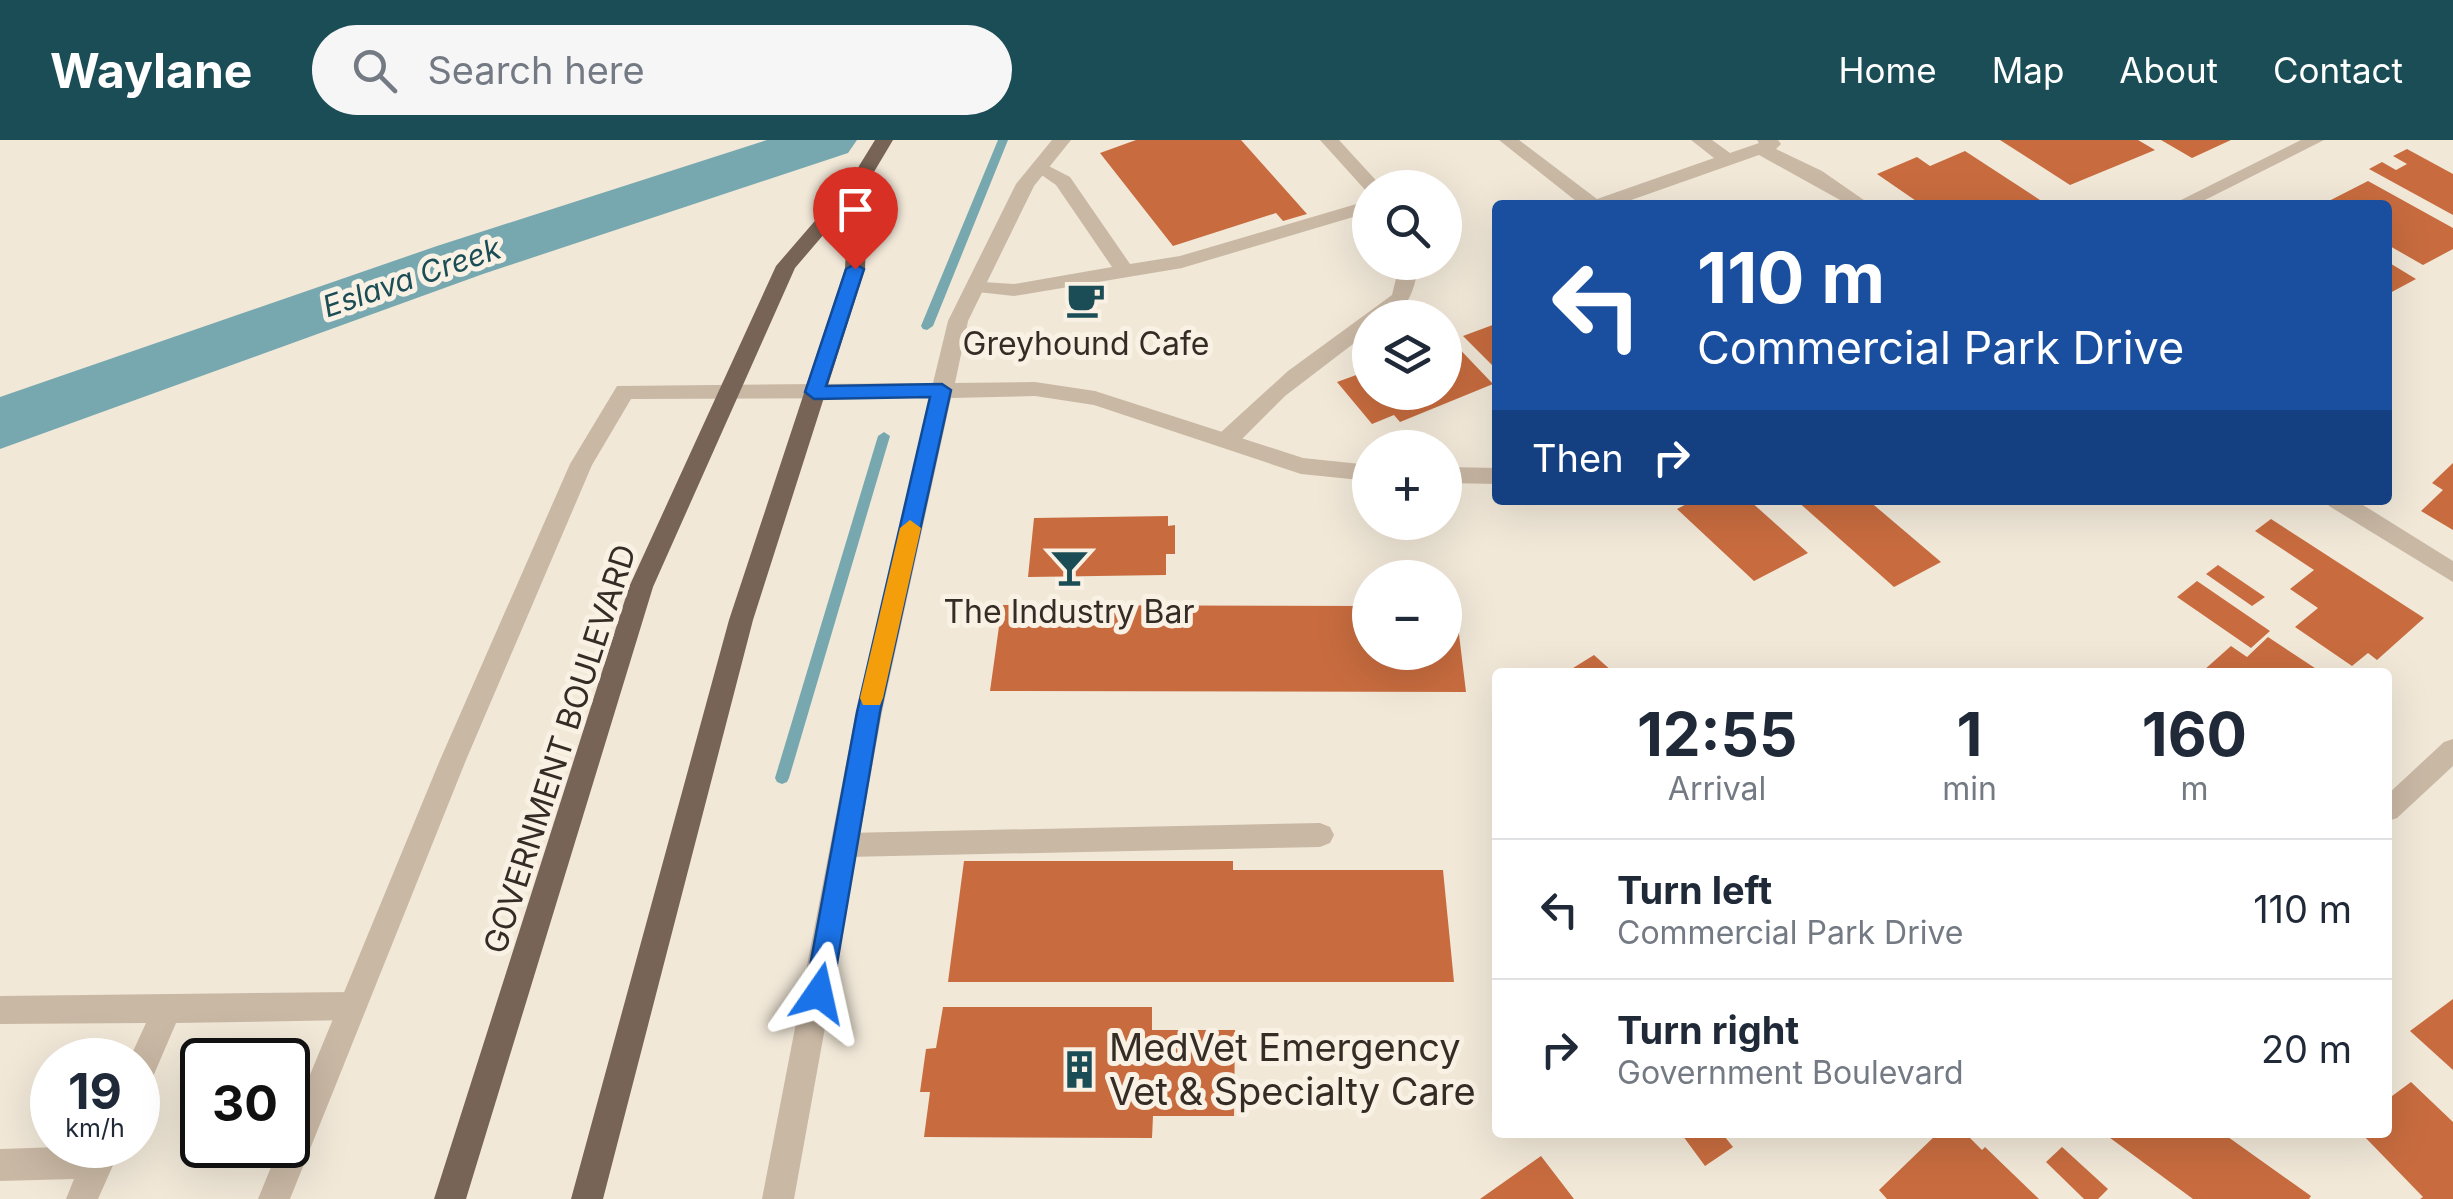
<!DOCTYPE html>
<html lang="en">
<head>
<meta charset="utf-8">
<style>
  body { margin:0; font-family:Inter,sans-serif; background:#f6f6f7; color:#1f2937; height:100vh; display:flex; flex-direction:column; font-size:38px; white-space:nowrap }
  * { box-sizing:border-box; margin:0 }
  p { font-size:32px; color:#747a83 }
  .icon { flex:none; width:55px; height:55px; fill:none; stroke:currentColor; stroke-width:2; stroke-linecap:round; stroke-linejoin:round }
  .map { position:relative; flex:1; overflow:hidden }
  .panel { position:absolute; left:1492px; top:528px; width:900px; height:470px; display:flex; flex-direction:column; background:#fff; border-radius:10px; box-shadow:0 10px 40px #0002 }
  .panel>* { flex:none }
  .hud { position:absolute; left:1492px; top:60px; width:900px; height:305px; border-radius:10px; box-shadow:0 10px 40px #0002; background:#1a4fa0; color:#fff; overflow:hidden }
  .tools { position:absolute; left:1352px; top:30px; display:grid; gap:20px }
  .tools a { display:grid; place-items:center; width:110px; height:110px; border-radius:50%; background:#fff; box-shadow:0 10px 40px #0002; font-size:50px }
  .speed { position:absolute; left:30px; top:898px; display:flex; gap:20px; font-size:50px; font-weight:700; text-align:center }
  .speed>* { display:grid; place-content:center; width:130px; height:130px; border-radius:50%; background:#fff; box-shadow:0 10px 40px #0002; line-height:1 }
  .speed small { font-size:25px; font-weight:400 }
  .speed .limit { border:5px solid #111; border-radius:15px; background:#fff; color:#111 }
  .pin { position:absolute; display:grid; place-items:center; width:85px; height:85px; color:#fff; margin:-102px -42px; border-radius:50% 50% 50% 0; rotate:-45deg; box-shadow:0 0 10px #0007 }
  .pin .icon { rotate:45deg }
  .me { position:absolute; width:110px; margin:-55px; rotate:11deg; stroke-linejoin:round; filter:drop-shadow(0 0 8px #0008) }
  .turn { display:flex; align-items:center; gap:35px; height:210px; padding:0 40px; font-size:45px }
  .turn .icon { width:130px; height:130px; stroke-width:2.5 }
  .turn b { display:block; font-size:70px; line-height:85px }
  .then { display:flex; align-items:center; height:95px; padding:0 40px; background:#0003; gap:20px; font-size:38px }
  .eta { display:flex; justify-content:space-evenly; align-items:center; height:170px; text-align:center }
  .eta b { font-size:60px; font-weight:700; line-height:70px }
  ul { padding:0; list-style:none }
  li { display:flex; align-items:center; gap:30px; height:140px; padding:0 40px; border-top:2px solid #e0e1e3 }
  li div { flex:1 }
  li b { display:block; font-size:38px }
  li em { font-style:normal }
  header { display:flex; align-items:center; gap:60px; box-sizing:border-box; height:140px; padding:0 50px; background:#1b4d56; color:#fff }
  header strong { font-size:48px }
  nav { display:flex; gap:55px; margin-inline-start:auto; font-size:35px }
  .search { width:700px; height:90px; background:#f6f6f7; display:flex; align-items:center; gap:25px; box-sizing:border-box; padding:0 35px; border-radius:55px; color:#747a83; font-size:38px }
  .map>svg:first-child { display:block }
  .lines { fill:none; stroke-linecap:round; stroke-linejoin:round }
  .stream { fill:#77a8af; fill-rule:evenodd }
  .river { fill:#77a8af; fill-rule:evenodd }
  .building { fill:#c86c3f }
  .lane { fill:#c9b8a4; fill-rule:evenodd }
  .street { fill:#c9b8a4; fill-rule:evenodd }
  .primary { fill:#776456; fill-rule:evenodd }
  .route { fill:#1a73e8; stroke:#114b97; stroke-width:2.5 }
  .slow { fill:#f59e0b }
  .labels { text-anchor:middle; stroke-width:10; stroke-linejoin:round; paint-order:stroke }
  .far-water-label { font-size:30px; font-style:italic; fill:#1b4d56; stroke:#f9f1e4 }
  .poi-label { font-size:32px; fill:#352c26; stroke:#f9f1e4 }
  .street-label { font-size:32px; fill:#352c26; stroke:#f9f1e4 }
  .near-poi-label { font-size:38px; fill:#352c26; stroke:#f9f1e4; text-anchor:start }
</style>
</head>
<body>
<header>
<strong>Waylane</strong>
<div class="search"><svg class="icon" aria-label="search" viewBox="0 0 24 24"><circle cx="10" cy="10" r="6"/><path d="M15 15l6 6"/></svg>Search here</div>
<nav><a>Home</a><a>Map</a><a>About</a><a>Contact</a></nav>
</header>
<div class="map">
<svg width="2453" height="1059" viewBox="0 0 2453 1059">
  <rect width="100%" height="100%" fill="#f1e8d8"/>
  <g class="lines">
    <path class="stream" d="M998,0H1008L933,186L927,190L923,189L921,186Z
      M884,292L890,296L789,638L787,642L782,644L777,642L775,638L878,296Z"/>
    <path class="river" d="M767,0H857L848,13L483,134L0,309V257L437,106Z"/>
  </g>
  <path class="building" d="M1136,0H1241L1307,74L1283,81L1276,73L1173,106L1100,13Z
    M2000,0H2138L2155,10L2070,45Z
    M2161,0H2231L2192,18Z
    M2407,9L2453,34V75L2369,29L2382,22L2396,30L2407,24L2393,16Z
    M1965,11L2040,60L2029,65H1922L1877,34L1917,17L1930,26Z
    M2368,41L2453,88V109L2423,125L2388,105V65H2321Z
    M2388,122L2416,139L2388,154Z
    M1498,183V231L1463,196Z
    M1449,198L1493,244L1400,282L1394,275L1372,284L1337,242L1370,230V252H1445V200Z
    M2453,323V390L2421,371L2443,350L2432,343Z
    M1694,360H1749L1808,413L1754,441L1677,369Z
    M1796,360H1868L1941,422L1894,447Z
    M1168,376V386L1175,385V414H1166V435L1028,437L1034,378Z
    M2271,379L2424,478L2377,520L2368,513L2352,526L2295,487L2318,468L2290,449L2314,430L2255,391Z
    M2218,425L2265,457L2252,466L2206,434Z
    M2197,441L2270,491L2251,508L2177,457Z
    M1002,465L1370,466V512H1445V486H1458L1466,552L990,551Z
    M2268,497L2321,532L2204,530L2231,506L2247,517Z
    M1594,515L1613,532H1578L1573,528Z
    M964,721H1233V730H1443L1454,842H948Z
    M2453,859V930L2410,891Z
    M943,867H1152V890H1235L1234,976H1153L1152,998L924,997L930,952H920L926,909L936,908Z
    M2411,942L2453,982V1059H2420L2423,1057L2360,992H2388V959Z
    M1680,992H1721L1733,1007L1705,1026Z
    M1939,992H1964L1982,1010L1985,1007L2039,1059H1887L1879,1050Z
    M2102,992H2221L2311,1056L2309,1059H2193Z
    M2062,1007L2108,1049L2098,1059H2084L2046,1022Z
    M1541,1016L1574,1059H1480Z"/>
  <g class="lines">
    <path class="lane" d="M1320,0H1339L1383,48H1370L1367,52Z
      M1499,0H1519L1597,59L1714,18L1691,0H1712L1730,13L1759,3L1757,0H1778L1781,4L1776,9L1822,31L1871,65H1849L1759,15L1617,65H1581Z
      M1039,21L1070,37L1130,124L1180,116L1370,60V72L1182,128L1014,156L968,151V141L1014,144L1112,127L1056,45L1030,27Z
      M1400,122H1420C1412,155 1409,178 1370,178V191L1285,256L1236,305H1220L1217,299L1220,293L1288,231L1392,155Z
      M1320,683L1330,687L1334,695L1330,703L1320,707L846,717L836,714L832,705L836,696L846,693Z
      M352,852L362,856L367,866L362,876L352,880L176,883L149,946L138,950V920H129L146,883L0,884V856Z
      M122,1005L98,1059H66L74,1039L0,1041V1009Z"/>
    <path class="street" d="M1052,0H1071L1034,46L968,181L955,243L1035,242L1095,251L1303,318L1370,325V341L1301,334L1094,265L1035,256L951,258L882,572L794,1059H762L856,572L930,258L631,259L592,325L466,620L290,1059H258L280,1005H288V988L440,620L570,324L617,246L933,243L948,181L1016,44Z
      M2301,0H2324L2195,65H2171Z
      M1445,327L1498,328V344L1445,343Z
      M2326,360H2355L2453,421V442L2329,366Z
      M2453,599V626L2397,678L2388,681V654L2444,602Z"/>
    <path class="primary" d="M875,0H893L868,42L865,129L753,480L603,1059H571L729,480L845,129L848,66L795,128L653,447L466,1059H434L629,447L776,126L851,39Z"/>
  </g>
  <path class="route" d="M855,124L864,129L826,246L942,244L951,250L880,572L832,853L828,862L819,866L809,862L805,853L857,572L930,257L814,259L805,252L846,129Z"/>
  <path class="slow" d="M910,380L921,388L883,558L880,565H863L860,558L900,388Z"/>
  <defs>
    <symbol id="cafe-bare" viewBox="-9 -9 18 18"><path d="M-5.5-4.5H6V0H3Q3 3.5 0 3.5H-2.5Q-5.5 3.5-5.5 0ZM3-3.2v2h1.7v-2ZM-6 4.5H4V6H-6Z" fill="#1b4d56" stroke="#f9f1e4" stroke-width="2.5" paint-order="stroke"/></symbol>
    <symbol id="bar-bare" viewBox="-9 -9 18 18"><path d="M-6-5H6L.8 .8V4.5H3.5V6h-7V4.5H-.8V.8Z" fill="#1b4d56" stroke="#f9f1e4" stroke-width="2.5" paint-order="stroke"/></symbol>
    <symbol id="building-bare" viewBox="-9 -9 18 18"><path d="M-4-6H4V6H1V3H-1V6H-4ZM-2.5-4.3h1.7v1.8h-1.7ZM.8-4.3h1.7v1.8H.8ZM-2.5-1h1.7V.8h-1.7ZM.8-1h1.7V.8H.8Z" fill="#1b4d56" stroke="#f9f1e4" stroke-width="2.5" paint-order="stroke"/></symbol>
  </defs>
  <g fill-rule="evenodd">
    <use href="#cafe-bare" x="1058" y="132" width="55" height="55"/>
    <use href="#bar-bare" x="1042" y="400" width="55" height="55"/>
    <use href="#building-bare" x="1052" y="902" width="55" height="55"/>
  </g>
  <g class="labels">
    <g class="far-water-label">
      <text transform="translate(412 138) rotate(-19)" y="10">Eslava Creek</text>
    </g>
    <g class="poi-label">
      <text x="1086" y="215">Greyhound Cafe</text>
      <text x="1069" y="483">The Industry Bar</text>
    </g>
    <g class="street-label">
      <text transform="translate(560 609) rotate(-72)" y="11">GOVERNMENT BOULEVARD</text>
    </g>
    <g class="near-poi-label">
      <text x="1109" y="921">MedVet Emergency<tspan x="1109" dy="44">Vet &amp; Specialty Care</tspan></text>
    </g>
  </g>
</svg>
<div class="tools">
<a><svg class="icon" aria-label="search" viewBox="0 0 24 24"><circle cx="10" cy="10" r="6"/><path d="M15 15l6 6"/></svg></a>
<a><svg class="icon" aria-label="layers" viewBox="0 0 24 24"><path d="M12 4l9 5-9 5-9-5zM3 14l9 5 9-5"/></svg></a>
<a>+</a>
<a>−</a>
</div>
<div class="speed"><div>19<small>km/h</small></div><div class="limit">30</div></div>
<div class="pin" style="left:855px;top:129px;background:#d93025"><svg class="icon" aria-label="arrive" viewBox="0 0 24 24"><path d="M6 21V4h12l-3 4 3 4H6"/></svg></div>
<svg class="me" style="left:819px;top:853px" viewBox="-20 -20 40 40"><path d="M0-17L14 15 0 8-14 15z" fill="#1a73e8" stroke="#fff" stroke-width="4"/></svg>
<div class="hud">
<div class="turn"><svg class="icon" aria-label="left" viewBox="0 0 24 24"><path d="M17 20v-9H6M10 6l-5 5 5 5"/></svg><div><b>110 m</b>Commercial Park Drive</div></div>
<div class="then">Then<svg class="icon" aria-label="right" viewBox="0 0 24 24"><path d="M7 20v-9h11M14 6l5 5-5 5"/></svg></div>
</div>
<section class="panel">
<div class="eta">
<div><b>12:55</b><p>Arrival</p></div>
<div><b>1</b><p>min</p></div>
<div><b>160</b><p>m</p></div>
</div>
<ul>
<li><svg class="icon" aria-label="left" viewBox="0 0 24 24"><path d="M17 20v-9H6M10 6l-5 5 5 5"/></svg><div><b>Turn left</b><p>Commercial Park Drive</p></div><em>110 m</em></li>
<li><svg class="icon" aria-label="right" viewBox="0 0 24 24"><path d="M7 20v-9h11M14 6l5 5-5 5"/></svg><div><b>Turn right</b><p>Government Boulevard</p></div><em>20 m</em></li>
</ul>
</section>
</div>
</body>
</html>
